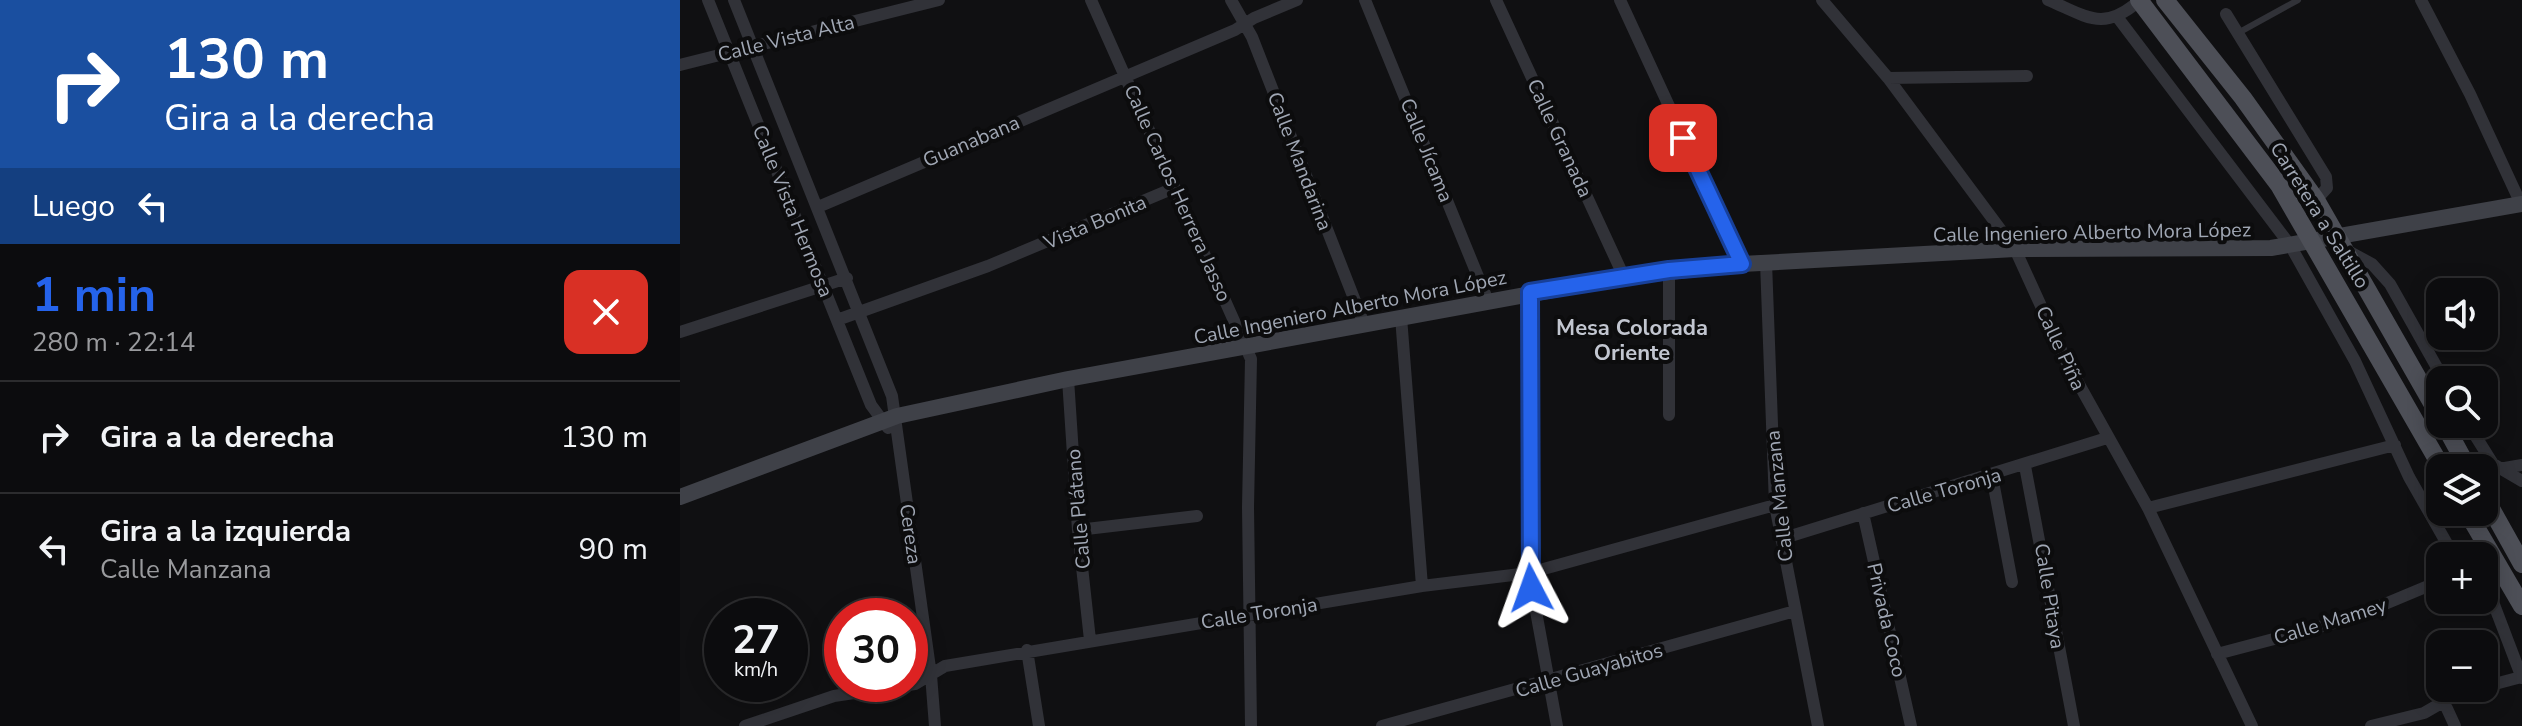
<!DOCTYPE html>
<html lang="es">
<head>
<meta charset="utf-8">
<style>
  body { margin:0; font-family:"Nunito Sans",sans-serif; background:#151517; color:#f1f3f6; height:100vh; display:flex; flex-direction:column; font-size:30px; white-space:nowrap }
  * { box-sizing:border-box; margin:0 }
  p { font-size:26px; color:#9a9b9e }
  .icon { flex:none; width:44px; height:44px; fill:none; stroke:currentColor; stroke-width:2; stroke-linecap:round; stroke-linejoin:round }
  .map { position:relative; flex:1; overflow:hidden }
  .details { display:flex; flex-direction:column; background:#0c0c0e; width:680px }
  .details>* { flex:none }
  .hud { background:#1a4fa0; color:#fff; overflow:hidden }
  .fabs { position:absolute; left:1746px; top:278px; display:grid; gap:16px }
  .fabs a { display:grid; place-items:center; width:72px; height:72px; border-radius:16px; background:#0c0c0e; box-shadow:0 4px 20px #0003,0 0 0 2px #2c2c2e; font-size:40px }
  .speed { position:absolute; left:24px; top:598px; display:flex; gap:16px; font-size:40px; font-weight:700; text-align:center }
  .speed>* { display:grid; place-content:center; width:104px; height:104px; border-radius:50%; background:#0c0c0e; box-shadow:0 4px 20px #0003,0 0 0 2px #2c2c2e; line-height:1 }
  .speed small { font-size:20px; font-weight:400 }
  .speed .limit { border:12px solid #d22; background:#fff; color:#111 }
  .pin { position:absolute; display:grid; place-items:center; width:68px; height:68px; color:#fff; margin:-34px; border-radius:16px; box-shadow:0 4px 12px #0006 }
  .me { position:absolute; width:88px; margin:-44px; rotate:356deg; stroke-linejoin:round; filter:drop-shadow(0 0 6px #0008) }
  .turn { display:flex; align-items:center; gap:28px; height:168px; padding:0 32px; font-size:36px }
  .turn .icon { width:104px; height:104px; stroke-width:2.5 }
  .turn b { display:block; font-size:56px; line-height:68px }
  .then { display:flex; align-items:center; height:76px; padding:0 32px; background:#0003; gap:16px; font-size:30px }
  .round { display:grid; place-items:center; flex:none; width:84px; height:84px; border-radius:16px; background:#151517 }
  .head { display:flex; align-items:center; justify-content:space-between; height:136px; padding:0 32px }
  h1 { font-size:48px; font-weight:700; line-height:60px; color:#2563eb }
  ul { padding:0; list-style:none }
  li { display:flex; align-items:center; gap:24px; height:112px; padding:0 32px; border-top:2px solid #2c2c2e }
  li div { flex:1 }
  li b { display:block; font-size:30px }
  li em { font-style:normal }
  main { display:flex; flex:1; min-height:0 }
  .map>svg:first-child { display:block }
  .lines { fill:none; stroke-linecap:round; stroke-linejoin:round }
  .lane { stroke:#313238; stroke-width:6 }
  .street { stroke:#313238; stroke-width:12 }
  .secondary { stroke:#3f4148; stroke-width:16 }
  .primary { stroke:#4d4f57; stroke-width:18 }
  .route-casing { stroke:#184099; stroke-width:20 }
  .route { stroke:#2563eb; stroke-width:14 }
  .labels { text-anchor:middle; stroke-width:8; stroke-linejoin:round; paint-order:stroke }
  .street-label { font-size:20px; fill:#a0a7b4; stroke:#0c0c0d }
  .neighbourhood-label { font-size:22px; font-weight:bold; fill:#c2c6d0; stroke:#0c0c0d }
</style>
</head>
<body>
<main>
<section class="details">
<div class="hud">
<div class="turn"><svg class="icon" aria-label="right" viewBox="0 0 24 24"><path d="M7 20v-9h11M14 6l5 5-5 5"/></svg><div><b>130 m</b>Gira a la derecha</div></div>
<div class="then">Luego<svg class="icon" aria-label="left" viewBox="0 0 24 24"><path d="M17 20v-9H6M10 6l-5 5 5 5"/></svg></div>
</div>
<div class="head"><div><h1>1 min</h1><p>280 m · 22:14</p></div><a class="round" style="background:#d93025;color:#fff"><svg class="icon" aria-label="close" viewBox="0 0 24 24"><path d="M6 6l12 12M18 6L6 18"/></svg></a></div>
<ul>
<li><svg class="icon" aria-label="right" viewBox="0 0 24 24"><path d="M7 20v-9h11M14 6l5 5-5 5"/></svg><div><b>Gira a la derecha</b></div><em>130 m</em></li>
<li><svg class="icon" aria-label="left" viewBox="0 0 24 24"><path d="M17 20v-9H6M10 6l-5 5 5 5"/></svg><div><b>Gira a la izquierda</b><p>Calle Manzana</p></div><em>90 m</em></li>
</ul>
</section>
<div class="map">
<svg width="1842" height="726" viewBox="0 0 1842 726">
  <rect width="100%" height="100%" fill="#101012"/>
  <g class="lines">
    <path class="lane" d="M1558,33L1618,0"/>
    <path class="street" d="M28,0L191,405L208,428
      M54,0L212,396L251,675L255,726
      M411,0L571,359L568,507L571,726
      M551,0L572,37L684,324
      M685,0L808,301
      M816,0L944,277
      M940,0L1062,264
      M1142,0L1208,78L1335,249L1386,361L1468,508L1572,726
      M1368,0C1408,17 1423,32 1459,1
      M1741,0L1790,94L1841,204
      M1546,14L1646,177L1647,188L1636,200
      M1438,18L1610,245L1675,361L1729,477L1774,556
      M0,65L259,0
      M1208,78L1347,76
      M138,207L555,30L574,18L617,0
      M1668,251L1692,264L1710,284L1764,380
      M1086,262L1095,505L1138,726
      M989,270V415
      M850,292L849,573L877,726
      M721,317L742,586
      M157,320L308,266L494,188
      M0,332L167,278
      M388,379L398,530L410,640
      M1788,424L1813,464L1842,481
      M1345,466L1394,726
      M1819,469L1842,465
      M1312,476L1332,582
      M1468,508L1715,445
      M1183,513L1231,726
      M398,530L517,516
      M1101,539L1427,438
      M1804,588L1813,602L1842,678
      M347,650L359,726
      M1537,654L1669,619L1760,581
      M1764,702L1775,726
      M65,726L154,696L235,684L265,666L742,586L849,573L1095,505
      M702,726L1115,611
      M1691,726L1744,713L1777,694L1841,677"/>
    <path class="secondary" d="M0,497L217,416L388,379L944,277L1062,264L1335,249L1591,248L1842,204"/>
    <path class="primary" d="M1459,0L1599,185L1762,468
      M1485,0L1563,98L1636,200L1760,417
      M1764,424L1788,468
      M1804,496L1842,564
      M1787,512L1842,606"/>
  </g>
  <g class="lines">
    <defs>
      <path id="route" d="M851,588L850,292L989,270L1062,264L1003,138"/>
    </defs>
    <use href="#route" class="route-casing"/>
    <use href="#route" class="route"/>
  </g>
  <g class="labels">
    <g class="street-label">
      <text transform="translate(106 38) rotate(-14)" y="7">Calle Vista Alta</text>
      <text transform="translate(880 138) rotate(65)" y="7">Calle Granada</text>
      <text transform="translate(291 141) rotate(-23)" y="7">Guanabana</text>
      <text transform="translate(747 150) rotate(68)" y="7">Calle Jícama</text>
      <text transform="translate(620 161) rotate(69)" y="7">Calle Mandarina</text>
      <text transform="translate(498 193) rotate(66)" y="7">Calle Carlos Herrera Jasso</text>
      <text transform="translate(113 211) rotate(68)" y="7">Calle Vista Hermosa</text>
      <text transform="translate(1640 215) rotate(58)" y="7">Carretera a Saltillo</text>
      <text transform="translate(415 222) rotate(-23)" y="7">Vista Bonita</text>
      <text transform="translate(1412 232) rotate(-1)" y="7">Calle Ingeniero Alberto Mora López</text>
      <text transform="translate(670 307) rotate(-11)" y="7">Calle Ingeniero Alberto Mora López</text>
      <text transform="translate(1381 348) rotate(65)" y="7">Calle Piña</text>
      <text transform="translate(1264 490) rotate(-16)" y="7">Calle Toronja</text>
      <text transform="translate(1099 496) rotate(-96)" y="7">Calle Manzana</text>
      <text transform="translate(398 509) rotate(-95)" y="7">Calle Plátano</text>
      <text transform="translate(231 534) rotate(82)" y="7">Cereza</text>
      <text transform="translate(1370 596) rotate(81)" y="7">Calle Pitaya</text>
      <text transform="translate(579 613) rotate(-9)" y="7">Calle Toronja</text>
      <text transform="translate(1207 620) rotate(77)" y="7">Privada Coco</text>
      <text transform="translate(1650 621) rotate(-17)" y="7">Calle Mamey</text>
      <text transform="translate(909 670) rotate(-16)" y="7">Calle Guayabitos</text>
    </g>
    <g class="neighbourhood-label">
      <text x="952" y="335">Mesa Colorada<tspan x="952" dy="25">Oriente</tspan></text>
    </g>
  </g>
</svg>
<div class="fabs">
<a><svg class="icon" aria-label="sound" viewBox="0 0 24 24"><path d="M4 9h4l5-4v14l-5-4H4zM17 9q2 3 0 6"/></svg></a>
<a><svg class="icon" aria-label="search" viewBox="0 0 24 24"><circle cx="10" cy="10" r="6"/><path d="M15 15l6 6"/></svg></a>
<a><svg class="icon" aria-label="layers" viewBox="0 0 24 24"><path d="M12 4l9 5-9 5-9-5zM3 14l9 5 9-5"/></svg></a>
<a>+</a>
<a>−</a>
</div>
<div class="speed"><div>27<small>km/h</small></div><div class="limit">30</div></div>
<div class="pin" style="left:1003px;top:138px;background:#d93025"><svg class="icon" aria-label="arrive" viewBox="0 0 24 24"><path d="M6 21V4h12l-3 4 3 4H6"/></svg></div>
<svg class="me" style="left:851px;top:588px" viewBox="-20 -20 40 40"><path d="M0-17L14 15 0 8-14 15z" fill="#2563eb" stroke="#fff" stroke-width="4"/></svg>
</div>
</main>
</body>
</html>
